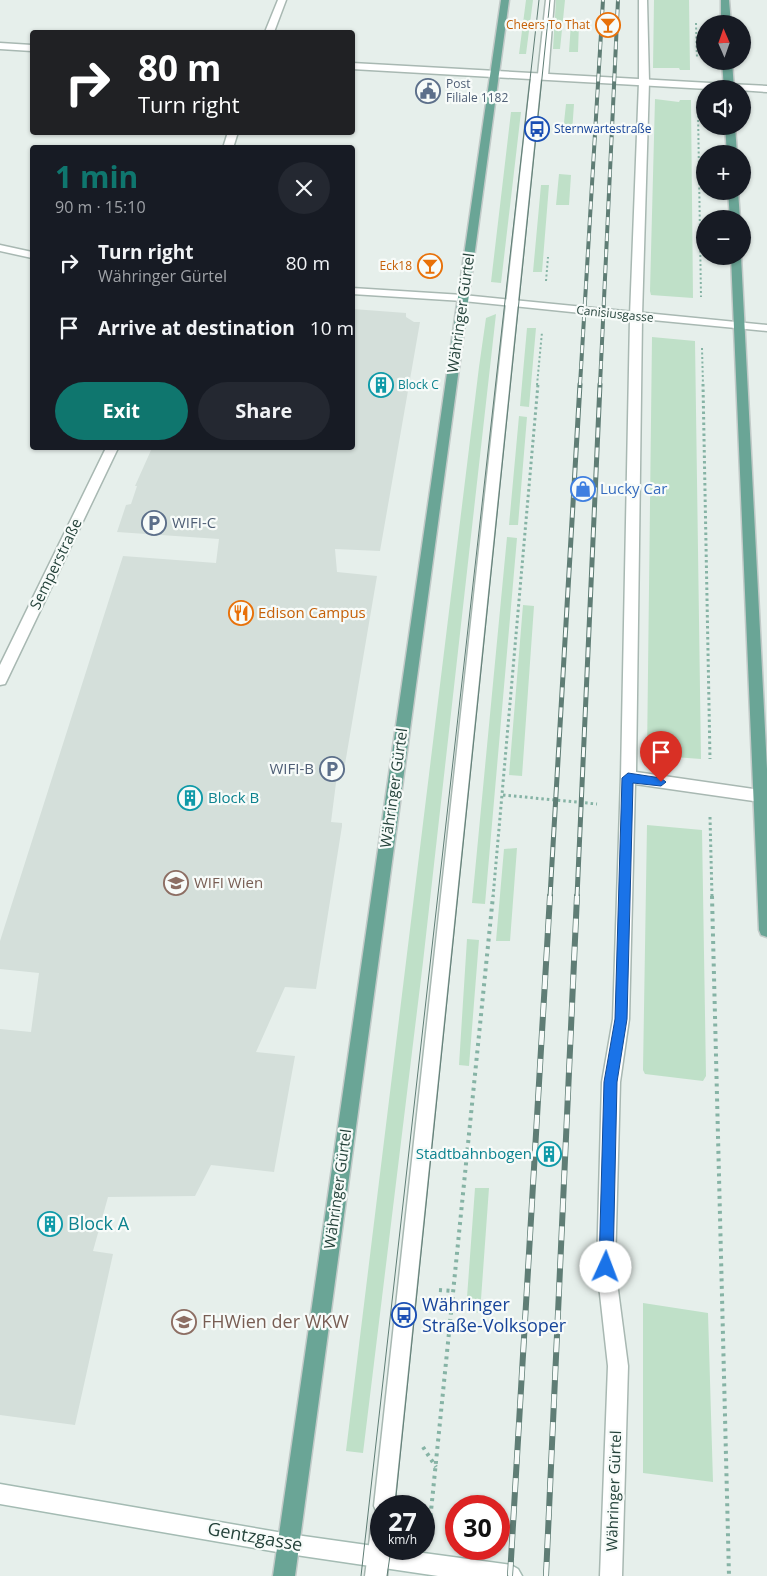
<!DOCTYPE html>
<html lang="en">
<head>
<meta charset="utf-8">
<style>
  body { margin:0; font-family:"Open Sans",sans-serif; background:#242831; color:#f1f3f6; height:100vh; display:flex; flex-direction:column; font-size:19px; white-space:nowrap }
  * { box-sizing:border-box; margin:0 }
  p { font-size:16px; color:#9ea1a6 }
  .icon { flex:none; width:28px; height:28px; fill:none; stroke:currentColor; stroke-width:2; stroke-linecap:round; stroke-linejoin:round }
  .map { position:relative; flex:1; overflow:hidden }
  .panel { position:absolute; left:30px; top:145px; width:325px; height:305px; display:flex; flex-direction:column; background:#171b24; border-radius:5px; box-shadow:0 1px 4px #0004 }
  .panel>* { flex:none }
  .hud { position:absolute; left:30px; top:30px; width:325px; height:105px; border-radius:5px; box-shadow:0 1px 4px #0004; background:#202124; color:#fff; overflow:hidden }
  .needle { width:32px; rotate:358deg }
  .fabs { position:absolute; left:696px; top:15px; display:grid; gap:10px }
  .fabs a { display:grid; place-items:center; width:55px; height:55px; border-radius:50%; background:#171b24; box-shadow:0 1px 4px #0004; font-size:25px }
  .speed { position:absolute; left:370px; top:1495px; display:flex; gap:10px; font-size:25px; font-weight:700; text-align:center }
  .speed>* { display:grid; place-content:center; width:65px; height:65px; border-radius:50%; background:#171b24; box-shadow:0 1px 4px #0004; line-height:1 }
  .speed small { font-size:12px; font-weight:400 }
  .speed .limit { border:8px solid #d22; background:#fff; color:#111 }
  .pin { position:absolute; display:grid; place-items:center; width:42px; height:42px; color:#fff; margin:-51px -21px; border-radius:50% 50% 50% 0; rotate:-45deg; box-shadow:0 0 5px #0007 }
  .pin .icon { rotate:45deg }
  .me { position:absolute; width:55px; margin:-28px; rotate:2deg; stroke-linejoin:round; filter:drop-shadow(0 0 4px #0008) }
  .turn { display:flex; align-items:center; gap:18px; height:105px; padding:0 25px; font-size:22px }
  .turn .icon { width:65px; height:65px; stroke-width:2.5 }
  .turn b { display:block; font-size:35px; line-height:42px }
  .round { display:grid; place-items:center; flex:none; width:52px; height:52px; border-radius:26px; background:#242831 }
  .overview { display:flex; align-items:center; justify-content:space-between; height:85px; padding:0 25px }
  h1 { font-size:30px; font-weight:700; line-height:38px; color:#0f766e }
  .cta { display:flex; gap:10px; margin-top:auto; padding:10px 25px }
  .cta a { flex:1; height:58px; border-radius:30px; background:#0f766e; color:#fff; font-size:20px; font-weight:700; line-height:58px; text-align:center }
  .cta a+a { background:#242831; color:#f1f3f6 }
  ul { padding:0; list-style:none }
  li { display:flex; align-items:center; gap:15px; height:65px; padding:0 25px }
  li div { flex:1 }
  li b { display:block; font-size:19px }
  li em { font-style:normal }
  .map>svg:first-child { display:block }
  .built { fill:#d4dfda }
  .green { fill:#bfe0c8 }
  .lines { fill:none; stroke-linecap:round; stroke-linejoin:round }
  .service-casing { stroke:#a8b8b2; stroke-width:3 }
  .pedestrian-casing { stroke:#a8b8b2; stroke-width:3 }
  .minor-casing { stroke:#a8b8b2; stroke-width:3 }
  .tertiary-casing { stroke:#a8b8b2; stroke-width:3 }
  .secondary-casing { stroke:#a4bbb3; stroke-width:3 }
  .primary-casing { stroke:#c2cac8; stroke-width:3 }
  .path-far2 { stroke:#86b3a5; stroke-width:2; stroke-dasharray:2 2.5; stroke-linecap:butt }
  .path-far1 { stroke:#86b3a5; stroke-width:3; stroke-dasharray:2.5 3; stroke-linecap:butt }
  .path { stroke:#86b3a5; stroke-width:4; stroke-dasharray:3 4.5; stroke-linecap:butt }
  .service { fill:#fff; fill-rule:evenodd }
  .pedestrian { fill:#fff; fill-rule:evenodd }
  .minor { fill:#fff; fill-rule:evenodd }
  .tertiary { fill:#fff; fill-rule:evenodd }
  .secondary { fill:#fff; fill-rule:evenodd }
  .primary { fill:#6aa596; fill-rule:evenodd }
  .tram { stroke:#5f7d75; stroke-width:1 }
  .rail-far2-casing { stroke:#5f7d75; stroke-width:4 }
  .rail-far1-casing { stroke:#5f7d75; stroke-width:5 }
  .rail-casing { stroke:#5f7d75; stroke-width:6 }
  .rail-far2 { stroke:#f7fbf9; stroke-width:2.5; stroke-dasharray:8; stroke-linecap:butt }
  .rail-far1 { stroke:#f7fbf9; stroke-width:3; stroke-dasharray:10; stroke-linecap:butt }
  .rail { stroke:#f7fbf9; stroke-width:4.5; stroke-dasharray:14; stroke-linecap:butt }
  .route { fill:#1a73e8; stroke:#114b97 }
  .labels { text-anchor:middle; stroke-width:4.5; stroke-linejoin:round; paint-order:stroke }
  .far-food-label { font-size:12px; fill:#c56008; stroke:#f7fbf9; text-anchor:end }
  .far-service-label { font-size:12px; fill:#4e5e75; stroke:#f7fbf9; text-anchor:start }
  .far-transit-label { font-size:12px; fill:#164399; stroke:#f7fbf9; text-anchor:start }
  .far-street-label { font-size:12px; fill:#24423a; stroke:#f7fbf9 }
  .far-culture-label { font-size:12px; fill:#0d838f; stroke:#f7fbf9; text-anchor:start }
  .street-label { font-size:15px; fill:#24423a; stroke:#f7fbf9 }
  .shop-label { font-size:15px; fill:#366cbe; stroke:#f7fbf9; text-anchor:start }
  .service-label { font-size:15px; fill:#4e5e75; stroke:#f7fbf9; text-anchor:start }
  .food-label { font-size:15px; fill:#c56008; stroke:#f7fbf9; text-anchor:start }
  .culture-label { font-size:15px; fill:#0d838f; stroke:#f7fbf9; text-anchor:start }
  .education-label { font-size:15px; fill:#785e54; stroke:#f7fbf9; text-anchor:start }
  .near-culture-label { font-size:18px; fill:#0d838f; stroke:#f7fbf9; text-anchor:start }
  .near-transit-label { font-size:18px; fill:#164399; stroke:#f7fbf9; text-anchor:start }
  .near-education-label { font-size:18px; fill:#785e54; stroke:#f7fbf9; text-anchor:start }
  .near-street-label { font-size:18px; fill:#24423a; stroke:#f7fbf9 }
</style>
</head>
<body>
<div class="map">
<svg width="767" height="1576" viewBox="0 0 767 1576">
  <rect width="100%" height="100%" fill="#e6efeb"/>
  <path class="built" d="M353,309L406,313V317L414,322H420L380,551L335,549L337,572L377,576L344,770V774L337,775L331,822L342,823V826L316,989L285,987L256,1052L295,1056L274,1172L211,1165L195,1196L108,1197L93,1251L113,1254L75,1425L0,1415V1029L31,1032L39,973L0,969V941L123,556L216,563L219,539L117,532L126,505L131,504L137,486H135L152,448H352Z"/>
  <path class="green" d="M526,0H533L526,54H519Z
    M556,0H565L560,49H553Z
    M654,0H689L690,70H680L679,68H653Z
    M571,23H579L578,52H569Z
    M655,99L679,102L680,100H691L693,298L651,295L650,291Z
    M566,104H574L572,132H563Z
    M511,112H521L501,283L491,282Z
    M559,174L571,175L569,205H556Z
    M541,185H549L542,272H533Z
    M496,314L423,962L363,1453L346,1451L479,367L486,318Z
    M527,328H536L529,407L520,406Z
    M652,337L695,341L701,759L647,755Z
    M519,416L527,417L518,525H509Z
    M507,537L517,538L485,904L472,903Z
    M523,605L534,606L522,776L509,775Z
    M647,825L702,830L706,1076L703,1081L645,1074L643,1070Z
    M517,848L510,941H496L504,849Z
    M467,939L479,940L469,1066L459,1065Z
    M475,1188H489L480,1313L466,1311Z
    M643,1303L708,1313L713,1482L643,1473Z"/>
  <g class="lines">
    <defs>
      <path id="service" d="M546,0H554L548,76L546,78H541L394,1506H381V1515L377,1513L374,1506L531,76L533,74H538Z
        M381,1519V1549H389L387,1576H365L371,1529L374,1522Z"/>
      <path id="pedestrian" d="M639,0H647L649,82L642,316L636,319L630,316L639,82Z"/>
      <path id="minor" d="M278,0H286L274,32H265Z
        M728,84L767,86V92L724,89L725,85Z
        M228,132H238L233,148H223Z
        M0,245L32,252V258L0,251Z
        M352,288L463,295L767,325V331L642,319L636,772L767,791V803L635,784L629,1019L620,1082L615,1267L628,1366L622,1576H600L608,1366L597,1267L602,1082L613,1019L621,777L630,318L463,301L352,294Z
        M106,448H118L7,680L5,684L0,685V665Z"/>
      <path id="tertiary" d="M0,43L32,45V51L0,49Z
        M352,63L728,84L733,87L732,89H708L352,69Z"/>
      <path id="secondary" d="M0,1484L289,1534L381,1547V1549H394L511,1565L518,1569L522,1576H438L289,1554L0,1504Z"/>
      <path id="primary" d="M501,0H509L295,1576H273Z
        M721,0H729L731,24H721Z
        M722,61H732L734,89H724Z
        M725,126H735L737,154H727Z
        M728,191H738L740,219H730Z
        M731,256H741L767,769V937L761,935L759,930Z"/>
    </defs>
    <use href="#service" class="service-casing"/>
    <use href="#pedestrian" class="pedestrian-casing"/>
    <use href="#minor" class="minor-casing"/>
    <use href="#tertiary" class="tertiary-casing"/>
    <use href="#secondary" class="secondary-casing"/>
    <use href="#primary" class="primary-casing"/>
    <path class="path-far2" d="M696,23L697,59
      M698,111L701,297
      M546,281L548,257
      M702,348L703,385
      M537,385L542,332"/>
    <path class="path-far1" d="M703,384L710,759
      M503,795L597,804
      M710,817L712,897
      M493,897L538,384"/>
    <path class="path" d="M712,896L729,1576
      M439,1290L453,1291
      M423,1447L436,1467
      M429,1531L493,896"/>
    <use href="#service" class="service"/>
    <use href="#pedestrian" class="pedestrian"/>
    <use href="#minor" class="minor"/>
    <use href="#tertiary" class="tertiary"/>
    <use href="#secondary" class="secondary"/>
    <use href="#primary" class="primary"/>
    <path class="tram" d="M395,1506L550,0
      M361,1576L539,0
      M387,1576L391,1549"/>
    <defs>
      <path id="rail-far2" d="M580,385L603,0
        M600,385L618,0"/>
      <path id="rail-far1" d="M550,897L580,384
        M577,897L600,384"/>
      <path id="rail" d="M510,1576L550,896
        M546,1576L577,896"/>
    </defs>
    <use href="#rail-far2" class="rail-far2-casing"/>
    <use href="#rail-far1" class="rail-far1-casing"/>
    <use href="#rail" class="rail-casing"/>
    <use href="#rail-far2" class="rail-far2"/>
    <use href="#rail-far1" class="rail-far1"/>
    <use href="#rail" class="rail"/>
  </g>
  <path class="route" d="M628,773L661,778L666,782L661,786L633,783L627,1019L617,1082L613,1267L611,1272L606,1274L601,1272L599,1267L604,1082L615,1019L622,778Z"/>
  <defs>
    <symbol id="bar-ring" viewBox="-11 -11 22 22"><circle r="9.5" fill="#f7fbf9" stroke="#e8710a" stroke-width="1.5"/><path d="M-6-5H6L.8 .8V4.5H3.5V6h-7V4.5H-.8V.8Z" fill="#e8710a"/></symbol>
    <symbol id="civic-ring" viewBox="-11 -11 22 22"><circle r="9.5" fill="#f7fbf9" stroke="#5c6f8a" stroke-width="1.5"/><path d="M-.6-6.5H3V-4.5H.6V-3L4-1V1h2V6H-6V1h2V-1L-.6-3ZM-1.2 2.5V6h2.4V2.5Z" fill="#5c6f8a"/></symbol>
    <symbol id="bus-ring" viewBox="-11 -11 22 22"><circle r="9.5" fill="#f7fbf9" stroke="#1a4fb4" stroke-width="1.5"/><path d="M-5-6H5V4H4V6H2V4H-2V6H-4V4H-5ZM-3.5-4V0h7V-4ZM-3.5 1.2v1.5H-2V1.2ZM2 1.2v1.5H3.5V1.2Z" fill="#1a4fb4"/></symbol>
    <symbol id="building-ring" viewBox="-11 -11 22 22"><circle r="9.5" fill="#f7fbf9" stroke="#0f9aa8" stroke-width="1.5"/><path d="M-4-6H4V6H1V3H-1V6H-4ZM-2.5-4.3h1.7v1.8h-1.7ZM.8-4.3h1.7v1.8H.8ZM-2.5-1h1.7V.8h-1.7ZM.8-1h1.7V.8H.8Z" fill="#0f9aa8"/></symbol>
    <symbol id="shop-ring" viewBox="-11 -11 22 22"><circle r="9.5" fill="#f7fbf9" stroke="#3f7fe0" stroke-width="1.5"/><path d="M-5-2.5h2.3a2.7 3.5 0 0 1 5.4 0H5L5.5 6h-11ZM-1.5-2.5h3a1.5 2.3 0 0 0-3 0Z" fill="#3f7fe0"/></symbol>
    <symbol id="parking-ring" viewBox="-11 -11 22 22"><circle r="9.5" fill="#f7fbf9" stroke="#5c6f8a" stroke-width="1.5"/><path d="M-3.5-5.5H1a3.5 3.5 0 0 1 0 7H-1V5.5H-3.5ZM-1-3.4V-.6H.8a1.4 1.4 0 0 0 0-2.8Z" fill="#5c6f8a"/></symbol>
    <symbol id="restaurant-ring" viewBox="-11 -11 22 22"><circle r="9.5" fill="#f7fbf9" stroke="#e8710a" stroke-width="1.5"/><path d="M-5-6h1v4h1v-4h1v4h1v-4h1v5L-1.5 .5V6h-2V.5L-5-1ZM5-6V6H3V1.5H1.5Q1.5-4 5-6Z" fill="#e8710a"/></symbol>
    <symbol id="university-ring" viewBox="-11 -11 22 22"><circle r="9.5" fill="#f7fbf9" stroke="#8d6e63" stroke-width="1.5"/><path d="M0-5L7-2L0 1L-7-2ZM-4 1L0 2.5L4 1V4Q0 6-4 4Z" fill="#8d6e63"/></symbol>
  </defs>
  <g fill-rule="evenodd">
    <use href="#bar-ring" x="594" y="11" width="28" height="28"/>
    <use href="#civic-ring" x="414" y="77" width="28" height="28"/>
    <use href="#bus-ring" x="523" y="115" width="28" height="28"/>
    <use href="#bar-ring" x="416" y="252" width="28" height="28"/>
    <use href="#building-ring" x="367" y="371" width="28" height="28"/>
    <use href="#shop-ring" x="569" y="475" width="28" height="28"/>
    <use href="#parking-ring" x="140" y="509" width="28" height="28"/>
    <use href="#restaurant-ring" x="227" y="599" width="28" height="28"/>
    <use href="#parking-ring" x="318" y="755" width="28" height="28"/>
    <use href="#building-ring" x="176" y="784" width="28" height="28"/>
    <use href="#university-ring" x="162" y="869" width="28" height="28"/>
    <use href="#building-ring" x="535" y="1140" width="28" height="28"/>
    <use href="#building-ring" x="36" y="1210" width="28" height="28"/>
    <use href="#bus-ring" x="390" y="1301" width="28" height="28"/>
    <use href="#university-ring" x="170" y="1308" width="28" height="28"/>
  </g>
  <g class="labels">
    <g class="far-food-label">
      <text x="590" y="29">Cheers To That</text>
      <text x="412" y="270">Eck18</text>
    </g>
    <g class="far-service-label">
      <text x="446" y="88">Post<tspan x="446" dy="14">Filiale 1182</tspan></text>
    </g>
    <g class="far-transit-label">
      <text x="554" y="133">Sternwartestraße</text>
    </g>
    <g class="far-street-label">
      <text transform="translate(615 314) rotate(6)" y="4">Canisiusgasse</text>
    </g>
    <g class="far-culture-label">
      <text x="398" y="389">Block C</text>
    </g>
    <g class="street-label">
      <text transform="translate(461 313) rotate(-82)" y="5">Währinger Gürtel</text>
      <text transform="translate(56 564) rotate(-64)" y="5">Semperstraße</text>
      <text transform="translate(394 788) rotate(-82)" y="5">Währinger Gürtel</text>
      <text transform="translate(338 1189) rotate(-82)" y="5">Währinger Gürtel</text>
      <text transform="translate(614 1491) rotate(-88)" y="5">Währinger Gürtel</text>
    </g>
    <g class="shop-label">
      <text x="600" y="494">Lucky Car</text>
    </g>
    <g class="service-label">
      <text x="172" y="528">WIFI-C</text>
      <text x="314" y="774" text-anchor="end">WIFI-B</text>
    </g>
    <g class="food-label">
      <text x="258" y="618">Edison Campus</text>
    </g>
    <g class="culture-label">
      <text x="208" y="803">Block B</text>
      <text x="532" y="1159" text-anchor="end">Stadtbahnbogen</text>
    </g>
    <g class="education-label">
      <text x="194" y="888">WIFI Wien</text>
    </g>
    <g class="near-culture-label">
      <text x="68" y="1230">Block A</text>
    </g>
    <g class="near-transit-label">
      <text x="422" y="1311">Währinger<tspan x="422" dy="21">Straße-Volksoper</tspan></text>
    </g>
    <g class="near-education-label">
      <text x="202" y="1328">FHWien der WKW</text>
    </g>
    <g class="near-street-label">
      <text transform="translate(255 1537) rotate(10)" y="6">Gentzgasse</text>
    </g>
  </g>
</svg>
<div class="fabs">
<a><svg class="needle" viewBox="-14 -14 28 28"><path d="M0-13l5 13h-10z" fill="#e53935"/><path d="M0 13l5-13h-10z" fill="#9ea1a6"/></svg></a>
<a><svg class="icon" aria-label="sound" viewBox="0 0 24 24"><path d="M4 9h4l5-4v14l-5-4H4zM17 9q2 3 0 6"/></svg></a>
<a>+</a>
<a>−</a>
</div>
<div class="speed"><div>27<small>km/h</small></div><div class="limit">30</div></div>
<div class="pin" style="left:661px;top:782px;background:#d93025"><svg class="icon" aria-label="arrive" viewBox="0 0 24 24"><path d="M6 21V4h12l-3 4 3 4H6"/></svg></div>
<svg class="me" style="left:606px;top:1267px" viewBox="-20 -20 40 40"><circle r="19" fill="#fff"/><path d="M0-13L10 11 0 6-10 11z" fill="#1a73e8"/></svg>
<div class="hud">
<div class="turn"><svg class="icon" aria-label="right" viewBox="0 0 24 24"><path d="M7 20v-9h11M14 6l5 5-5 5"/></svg><div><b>80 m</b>Turn right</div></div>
</div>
<section class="panel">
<div class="overview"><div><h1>1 min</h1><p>90 m · 15:10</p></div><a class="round"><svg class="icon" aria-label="close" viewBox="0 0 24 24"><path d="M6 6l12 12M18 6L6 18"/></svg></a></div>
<ul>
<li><svg class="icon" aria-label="right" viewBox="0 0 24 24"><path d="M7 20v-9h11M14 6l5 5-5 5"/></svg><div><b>Turn right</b><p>Währinger Gürtel</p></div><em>80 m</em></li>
<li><svg class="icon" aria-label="arrive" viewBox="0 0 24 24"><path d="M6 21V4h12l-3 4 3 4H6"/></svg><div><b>Arrive at destination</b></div><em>10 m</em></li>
</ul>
<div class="cta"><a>Exit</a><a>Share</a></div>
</section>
</div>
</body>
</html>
